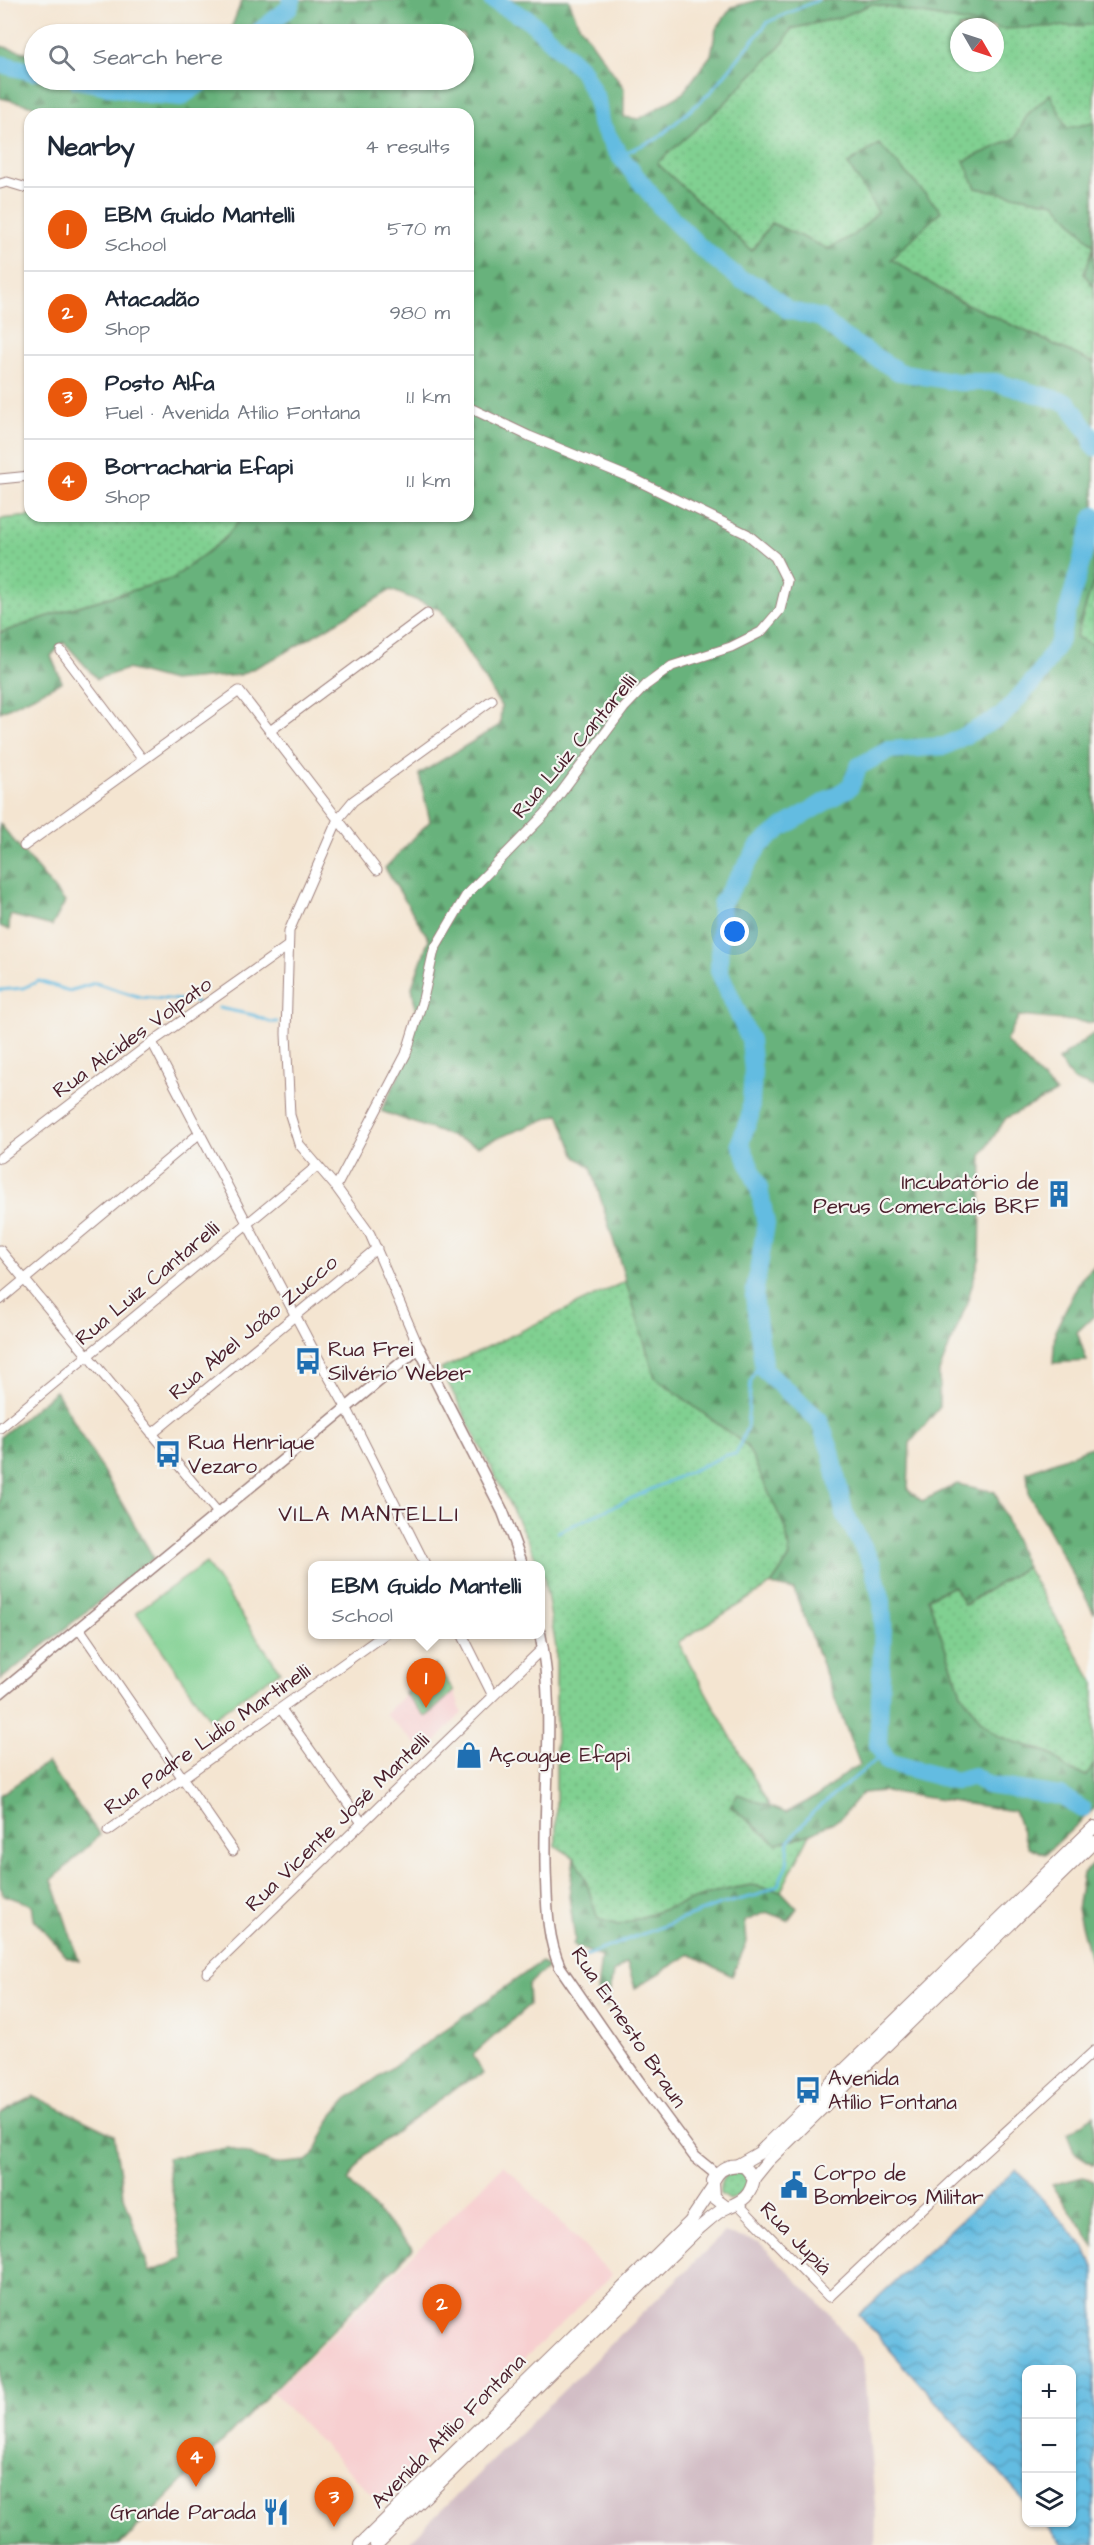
<!DOCTYPE html>
<meta charset="utf-8">
<style>
body{margin:0;font-family:"Architects Daughter",sans-serif;background:#f2f2f3;color:#1f2937}
.controls{position:absolute;right:18px;bottom:18px;display:grid;overflow:hidden;border-radius:12px;box-shadow:0 2px 4px #0004}
.controls button{width:54px;height:54px;display:grid;place-items:center;padding:0;border:0;border-bottom:2px solid #e0e1e3;background:#fff;color:#1f2937;font:30px sans-serif}
.compass{position:absolute;left:950px;top:18px;width:54px;height:54px;border-radius:50%;background:#fff;box-shadow:0 2px 4px #0004;rotate:129deg}
.you{position:absolute;left:735px;top:932px;width:21px;height:21px;margin:-15px;border:4px solid #fff;border-radius:50%;background:#1a73e8;box-shadow:0 0 0 9px #1a73e833}
.badge{display:grid;place-items:center;width:39px;height:39px;border-radius:50%;background:#ea580c;color:#fff;font-size:20px;font-weight:700}
.pin{position:absolute;translate:-50% -50px;filter:drop-shadow(0 2px 3px #0008)}
.pin::after{content:'';position:absolute;top:32px;width:21px;height:18px;background:inherit;clip-path:polygon(0 0,100% 0,50% 100%)}
.popup{position:absolute;left:308px;top:1561px;width:237px;height:78px;box-sizing:border-box;display:grid;place-content:center;border-radius:12px;background:#fff;filter:drop-shadow(0 2px 4px #0005);font-size:20px;white-space:nowrap;color:#747a83}
.popup b{font-size:22px;color:#1f2937}
.popup::after{content:'';position:absolute;left:50%;top:100%;margin-left:-12px;border:12px solid transparent;border-top-color:#fff}
.list{margin:0;padding:0;list-style:none}
h2{display:flex;justify-content:space-between;align-items:center;height:78px;margin:0;padding:0 24px;font-size:26px}
h2 small{font-size:20px;font-weight:400;color:#747a83}
.list li{display:grid;grid-template-columns:39px 1fr auto;gap:18px;align-items:center;box-sizing:border-box;height:84px;padding:0 24px;border-top:2px solid #e0e1e3}
.list b{display:block;font-size:22px;white-space:nowrap}
.list p{margin:0;font-size:20px;white-space:nowrap;color:#747a83}
.list em{font-size:20px;font-style:normal;color:#747a83}
.icon{flex:none;width:33px;height:33px;fill:none;stroke:currentColor;stroke-width:2;stroke-linecap:round;stroke-linejoin:round}
.map{position:relative;flex:none;width:1094px;height:2545px;overflow:hidden}
.search{position:absolute;background:#fff;box-shadow:0 2px 4px #0004;left:24px;top:24px;width:450px;height:66px;display:flex;align-items:center;gap:15px;box-sizing:border-box;padding:0 21px;border-radius:33px;color:#747a83;font-size:22px}
.panel{position:absolute;background:#fff;box-shadow:0 2px 4px #0004;left:24px;top:108px;width:450px;height:414px;border-radius:18px}
.map>svg:first-child{display:block}
.built{fill:#f7cfd0}
.industrial{fill:#d2bdc5}
.grass{fill:url(#grass-dots);stroke:#65785e;stroke-width:1.5}
.forest{fill:url(#forest-firs);stroke:#596853;stroke-width:1.5}
.green{fill:#80d091;stroke:#65785e;stroke-width:1.5}
.water{fill:url(#water-waves);stroke:#576e86;stroke-width:1.5}
.lines{fill:none;stroke-linecap:round;stroke-linejoin:round}
.stream{stroke:#64bce1;stroke-width:3}
.river{stroke:#64bce1;stroke-width:18}
.minor-casing{stroke:#9f827e;stroke-width:11}
.tertiary-casing{stroke:#9f827e;stroke-width:13}
.secondary-casing{stroke:#9f827e;stroke-width:14}
.minor{stroke:#fff;stroke-width:9}
.tertiary{stroke:#fff;stroke-width:10}
.secondary{stroke:#fff;stroke-width:12}
.labels{text-anchor:middle;stroke-width:4.5;stroke-linejoin:round;paint-order:stroke}
.street-label{font-size:21px;fill:#4a1f2b;stroke:#f6f6f2}
.poi-label{font-size:21px;fill:#4a1f2b;stroke:#f6f6f2;text-anchor:start}
.neighbourhood-label{font-size:22px;letter-spacing:1.5px;fill:#4a1f2b;stroke:#f6f6f2}
</style>
<div class="map">
<svg width="1094" height="2545" viewBox="0 0 1094 2545">
<defs>
<pattern id="grass-dots" width="8" height="8" patternUnits="userSpaceOnUse" patternTransform="scale(1.5)"><rect width="8" height="8" fill="#80d091"/><path d="M2 2h.1M6 6h.1" fill="none" stroke="#70b27d" stroke-width="1.8" stroke-linecap="round"/></pattern>
<pattern id="forest-firs" width="22" height="20" patternUnits="userSpaceOnUse" patternTransform="scale(1.5)"><rect width="22" height="20" fill="#68b27b"/><path d="M5 1l3.5 6h-7zM16 11l3.5 6h-7z" fill="#589065"/></pattern>
<pattern id="water-waves" width="16" height="10" patternUnits="userSpaceOnUse" patternTransform="scale(1.5)"><rect width="16" height="10" fill="#64bce1"/><path d="M0 5q4-4 8 0t8 0" fill="none" stroke="#5498b7"/></pattern>
</defs>
<rect width="100%" height="100%" fill="#f6f6f2"/>
<filter id="ink" filterUnits="userSpaceOnUse"><feTurbulence type="fractalNoise" baseFrequency=".0167" numOctaves="2"/><feDisplacementMap in="SourceGraphic" scale="12" xChannelSelector="R" yChannelSelector="G"/><feConvolveMatrix kernelMatrix="1 2 1 2 8 2 1 2 1" color-interpolation-filters="sRGB"/></filter>
<filter id="wash" filterUnits="userSpaceOnUse"><feTurbulence type="fractalNoise" baseFrequency=".008" numOctaves="4" result="noise"/><feDisplacementMap in="SourceGraphic" scale="24" xChannelSelector="R" yChannelSelector="G"/><feGaussianBlur stdDeviation="1.35" result="paint"/><feColorMatrix in="noise" values="0 0 0 0 0 0 0 0 0 0 0 0 0 0 0 0 0 1.4 0 .05"/><feComposite in="paint" operator="in"/></filter>
<g filter="url(#wash)">
<rect width="100%" height="100%" fill="#f4e5d1"/>
<!-- built -->
<path class="built" d="M435 1665 454 1691 462 1713 425 1753 385 1714Z
M504 2165 612 2275 378 2501 273 2393Z"/>
<!-- industrial -->
<path class="industrial" d="M724 2233 759 2242 828 2312 863 2359 876 2519 875 2545H406Z"/>
<!-- grass -->
<path class="grass" d="M872 4 992 27H959V63H995V28L1094 24V123L1067 129 1050 94 1027 115 1016 138 976 188 1055 203 1094 246 1084 274 1094 287V363L956 299 891 259 941 211 848 164 879 212 857 233 828 249 771 223 752 252 656 163 722 106 784 42 791 29 841 17Z
M31 516H243L223 540 172 579 72 608 0 633V519Z
M1094 579V645L1076 638Z
M626 1281 655 1377 747 1446 786 1529 790 1557 771 1585 678 1642 770 1807 739 1795 730 1806 776 1844 810 1834 781 1891 751 1885 715 1892 619 1925 598 1920 585 1878 575 1858 556 1846V1648L544 1577 526 1537 441 1369Z
M1026 1567 1094 1683V1764L1087 1776 1067 1769 1052 1754 1000 1737 981 1721 961 1693 928 1598 954 1586 965 1605Z
M733 2171H742L748 2178C747 2191 740 2195 729 2200L720 2194C719 2183 723 2175 733 2171Z"/>
<!-- forest -->
<path class="forest" d="M242 0H569L578 23 624 88V117L639 119 682 94 711 55 716 29 732 7 758 0H1094V24L1091 25 1001 29 872 4 841 17 791 29 784 42 722 106 657 163 752 251 771 223 828 249 857 233 878 212 848 164 879 144 941 211 891 259 956 299 1094 363V579L1076 637 1094 645V1023L1019 1016 1006 1041 1056 1093 1006 1118 982 1154 980 1257 966 1306 939 1372V1408L910 1443 908 1490 922 1501 957 1484 995 1492 1026 1567 964 1605 954 1586 928 1598 961 1693 981 1721 1000 1737 1052 1754 1067 1769 1087 1776 1094 1764V1809L1045 1854 1028 1847 1014 1811 884 1791 862 1793 841 1818 810 1834 777 1844 730 1806 738 1794 786 1813 819 1795 850 1770 860 1765 794 1590 771 1585 790 1557 786 1530 747 1446 655 1377 591 1167 576 1157 559 1114 478 1146 381 1111 399 1075 416 1011 412 987 429 939 385 868 430 821 419 774 500 725 501 706 441 610 391 590 281 655 240 675 172 681 127 669 97 679 64 642 51 656 62 682 0 712V633L72 608 172 579 223 540 243 516H468V304L470 301 473 238 468 236V114H45L46 109 0 98V46L34 54V80H464V34H226L230 31Z
M1050 94 1067 128 1094 123V246L1055 203 976 188 964 161 1016 138 1027 115Z
M1094 248V287L1084 274Z
M0 824 65 902 52 926 10 915 9 930 0 926Z
M1094 1033V1088L1073 1080 1058 1060Z
M1094 1266V1316L1077 1332 1087 1361 1053 1363 1055 1331 1080 1280Z
M56 1391 154 1558 0 1680V1437Z
M1094 1446V1613L1029 1495 1027 1472Z
M47 1763 100 1835 52 1880 79 1961 67 1957 34 1919 32 1905 4 1895 0 1886V1795Z
M574 1858 585 1878 598 1919 619 1925 715 1892 751 1885 781 1891 797 1908 788 1920 767 1912 745 1921 747 1942 732 1976 690 1954 635 1988 627 1963 613 1973 607 2007 597 1991 601 1957 573 1945 575 1939 569 1896Z
M1094 1864V1976L1077 1909 1083 1874Z
M541 1962 548 1967 528 1985 529 2005 473 2055 483 2074 460 2085 365 2155 348 2181 413 2249 120 2545H0V2114L34 2096 114 2135 123 2193 150 2272 183 2259 167 2158 229 2148 275 2164 307 2161 313 2156 333 2115 347 2099Z
M1094 2115V2165L1074 2152 1067 2134Z
M1083 2177 1094 2181V2247L1082 2227 1051 2185Z"/>
<!-- green -->
<path class="green" d="M206 1563 280 1671 210 1720 136 1612Z
M435 1665 454 1691 426 1717 405 1694Z"/>
<!-- water -->
<path class="water" d="M1016 2169 1085 2248 1094 2270V2545H1064L1044 2523 1072 2522V2370H1026V2503L859 2315Z"/>
<g class="lines">
<!-- stream -->
<path class="stream" d="M619 155 657 139 710 93 768 22 818 0
M0 990 23 988 39 981 69 991 95 983 140 997 193 1001 201 1005
M219 1008 253 1015 270 1022H277
M558 1532 726 1455 736 1454 747 1427 751 1381 762 1353
M582 1957 719 1905 758 1895 778 1885 787 1864 789 1841 813 1812 882 1755"/>
<!-- river -->
<path class="river" d="M492 0 529 20 582 70 597 100 600 122 619 155 663 210 700 247 741 280 759 286 788 310 821 318 843 337 899 372 958 382H995L1068 403 1091 436 1094 447
M256 34 289 8 292 0
M0 64 34 72
M77 80 147 94 181 97 205 80
M1082 1809 1061 1796 987 1785 974 1776 955 1781 888 1762 878 1746 883 1624 882 1601 872 1564 844 1512 831 1452 819 1420 764 1370 754 1296 766 1224 759 1188 740 1142 750 1116 753 1072 750 1040 719 971 721 904 759 846 781 828 850 787 859 766 889 750 945 746 1002 716 1037 677 1059 642 1094 516"/>
</g>
</g>
<g filter="url(#ink)">
<g class="lines">
<defs>
<path id="minor" d="M0 184 7 182 30 189
M0 479 30 476
M61 651 143 760
M270 731 427 614
M24 846 239 691 377 870
M152 1042 313 1349 346 1407 426 1566
M0 1158 152 1042 288 946
M336 1187 406 1054 423 999 434 950 467 894 545 814 624 708 646 685 672 666 731 647 761 632 780 610 787 581 775 557 747 534 636 480 529 436 468 407
M0 1250 219 1514
M0 1300 200 1133
M419 1348 370 1234 336 1187 299 1144 290 1115 286 1034 289 931 338 819 353 801 492 700
M0 1428 317 1166
M152 1434 377 1248
M79 1628 233 1851
M462 1634 493 1696
M281 1709 362 1823
M108 1831 385 1634
M207 1973 543 1648
M738 2204 829 2297 955 2178 1094 2051"/>
<path id="tertiary" d="M540 1633C557 1714 542 1799 546 1881 547 1911 548 1940 560 1967L638 2080 695 2157 716 2174
M0 1693 419 1348 503 1512 523 1566"/>
<path id="secondary" d="M738 2165 759 2153 1094 1827
M754 2178 767 2162 1094 1842
M360 2545 690 2222 712 2189
M376 2545 697 2230C706 2223 717 2211 728 2207 743 2201 751 2196 754 2178L745 2167C731 2163 720 2167 713 2181L714 2197 727 2207"/>
</defs>
<!-- minor casing -->
<use href="#minor" class="minor-casing"/>
<!-- tertiary casing -->
<use href="#tertiary" class="tertiary-casing"/>
<!-- secondary casing -->
<use href="#secondary" class="secondary-casing"/>
<!-- minor -->
<use href="#minor" class="minor"/>
<!-- tertiary -->
<use href="#tertiary" class="tertiary"/>
<!-- secondary -->
<use href="#secondary" class="secondary"/>
</g>
</g>
<!-- icons -->
<defs>
<symbol id="building-bare" viewBox="-9 -9 18 18"><path d="M-4-6H4V6H1V3H-1V6H-4ZM-2.5-4.3h1.7v1.8h-1.7ZM.8-4.3h1.7v1.8H.8ZM-2.5-1h1.7V.8h-1.7ZM.8-1h1.7V.8H.8Z" fill="#1f6fb2" stroke="#f6f6f2" stroke-width="2.5" paint-order="stroke"/></symbol>
<symbol id="bus-bare" viewBox="-9 -9 18 18"><path d="M-5-6H5V4H4V6H2V4H-2V6H-4V4H-5ZM-3.5-4V0h7V-4ZM-3.5 1.2v1.5H-2V1.2ZM2 1.2v1.5H3.5V1.2Z" fill="#1f6fb2" stroke="#f6f6f2" stroke-width="2.5" paint-order="stroke"/></symbol>
<symbol id="shop-bare" viewBox="-9 -9 18 18"><path d="M-5-2.5h2.3a2.7 3.5 0 0 1 5.4 0H5L5.5 6h-11ZM-1.5-2.5h3a1.5 2.3 0 0 0-3 0Z" fill="#1f6fb2" stroke="#f6f6f2" stroke-width="2.5" paint-order="stroke"/></symbol>
<symbol id="civic-bare" viewBox="-9 -9 18 18"><path d="M-.6-6.5H3V-4.5H.6V-3L4-1V1h2V6H-6V1h2V-1L-.6-3ZM-1.2 2.5V6h2.4V2.5Z" fill="#1f6fb2" stroke="#f6f6f2" stroke-width="2.5" paint-order="stroke"/></symbol>
<symbol id="restaurant-bare" viewBox="-9 -9 18 18"><path d="M-5-6h1v4h1v-4h1v4h1v-4h1v5L-1.5 .5V6h-2V.5L-5-1ZM5-6V6H3V1.5H1.5Q1.5-4 5-6Z" fill="#1f6fb2" stroke="#f6f6f2" stroke-width="2.5" paint-order="stroke"/></symbol>
</defs>
<g fill-rule="evenodd">
<use href="#building-bare" x="1040" y="1175" width="38" height="38"/>
<use href="#bus-bare" x="289" y="1342" width="38" height="38"/>
<use href="#bus-bare" x="149" y="1435" width="38" height="38"/>
<use href="#shop-bare" x="450" y="1736" width="38" height="38"/>
<use href="#bus-bare" x="789" y="2071" width="38" height="38"/>
<use href="#civic-bare" x="775" y="2166" width="38" height="38"/>
<use href="#restaurant-bare" x="257" y="2493" width="38" height="38"/>
</g>
<g class="labels">
<!-- street labels -->
<g class="street-label">
<text transform="translate(574 746) rotate(-50)" y="7">Rua Luiz Cantarelli</text>
<text transform="translate(132 1037) rotate(-36)" y="7">Rua Alcides Volpato</text>
<text transform="translate(147 1283) rotate(-40)" y="7">Rua Luiz Cantarelli</text>
<text transform="translate(253 1327) rotate(-40)" y="7">Rua Abel João Zucco</text>
<text transform="translate(207 1739) rotate(-35)" y="7">Rua Padre Lidio Martinelli</text>
<text transform="translate(337 1822) rotate(-44)" y="7">Rua Vicente José Mantelli</text>
<text transform="translate(629 2027) rotate(56)" y="7">Rua Ernesto Braun</text>
<text transform="translate(796 2238) rotate(46)" y="7">Rua Jupiá</text>
<text transform="translate(448 2431) rotate(-45)" y="7">Avenida Atílio Fontana</text>
</g>
<!-- poi labels -->
<g class="poi-label">
<text x="1039" y="1189" text-anchor="end">Incubatório de<tspan x="1039" dy="24">Perus Comerciais BRF</tspan></text>
<text x="328" y="1356">Rua Frei<tspan x="328" dy="24">Silvério Weber</tspan></text>
<text x="188" y="1449">Rua Henrique<tspan x="188" dy="24">Vezaro</tspan></text>
<text x="489" y="1762">Açougue Efapi</text>
<text x="828" y="2085">Avenida<tspan x="828" dy="24">Atílio Fontana</tspan></text>
<text x="814" y="2180">Corpo de<tspan x="814" dy="24">Bombeiros Militar</tspan></text>
<text x="256" y="2519" text-anchor="end">Grande Parada</text>
</g>
<!-- neighbourhood labels -->
<g class="neighbourhood-label">
<text x="369" y="1521">VILA MANTELLI</text>
</g>
</g>
</svg>
<div class="controls">
<button>+</button>
<button>−</button>
<button><svg class="icon" aria-label="layers" viewBox="0 0 24 24"><path d="M12 4l9 5-9 5-9-5zM3 14l9 5 9-5"/></svg></button>
</div>
<svg class="compass" viewBox="-18 -18 36 36"><path d="M0-13l5 13h-10z" fill="#e53935"/><path d="M0 13l5-13h-10z" fill="#747a83"/></svg>
<div class="you"></div>
<div class="pin badge" style="left:426px;top:1708px">1</div>
<div class="popup"><b>EBM Guido Mantelli</b>School</div>
<div class="pin badge" style="left:442px;top:2334px">2</div>
<div class="pin badge" style="left:334px;top:2527px">3</div>
<div class="pin badge" style="left:196px;top:2487px">4</div>
<div class="search"><svg class="icon" aria-label="search" viewBox="0 0 24 24"><circle cx="10" cy="10" r="6"/><path d="M15 15l6 6"/></svg>Search here</div>
<section class="panel">
<h2>Nearby<small>4 results</small></h2>
<ul class="list">
<li><span class="badge">1</span><div><b>EBM Guido Mantelli</b><p>School</p></div><em>570 m</em></li>
<li><span class="badge">2</span><div><b>Atacadão</b><p>Shop</p></div><em>980 m</em></li>
<li><span class="badge">3</span><div><b>Posto Alfa</b><p>Fuel · Avenida Atílio Fontana</p></div><em>1.1 km</em></li>
<li><span class="badge">4</span><div><b>Borracharia Efapi</b><p>Shop</p></div><em>1.1 km</em></li>
</ul>
</section>
</div>
